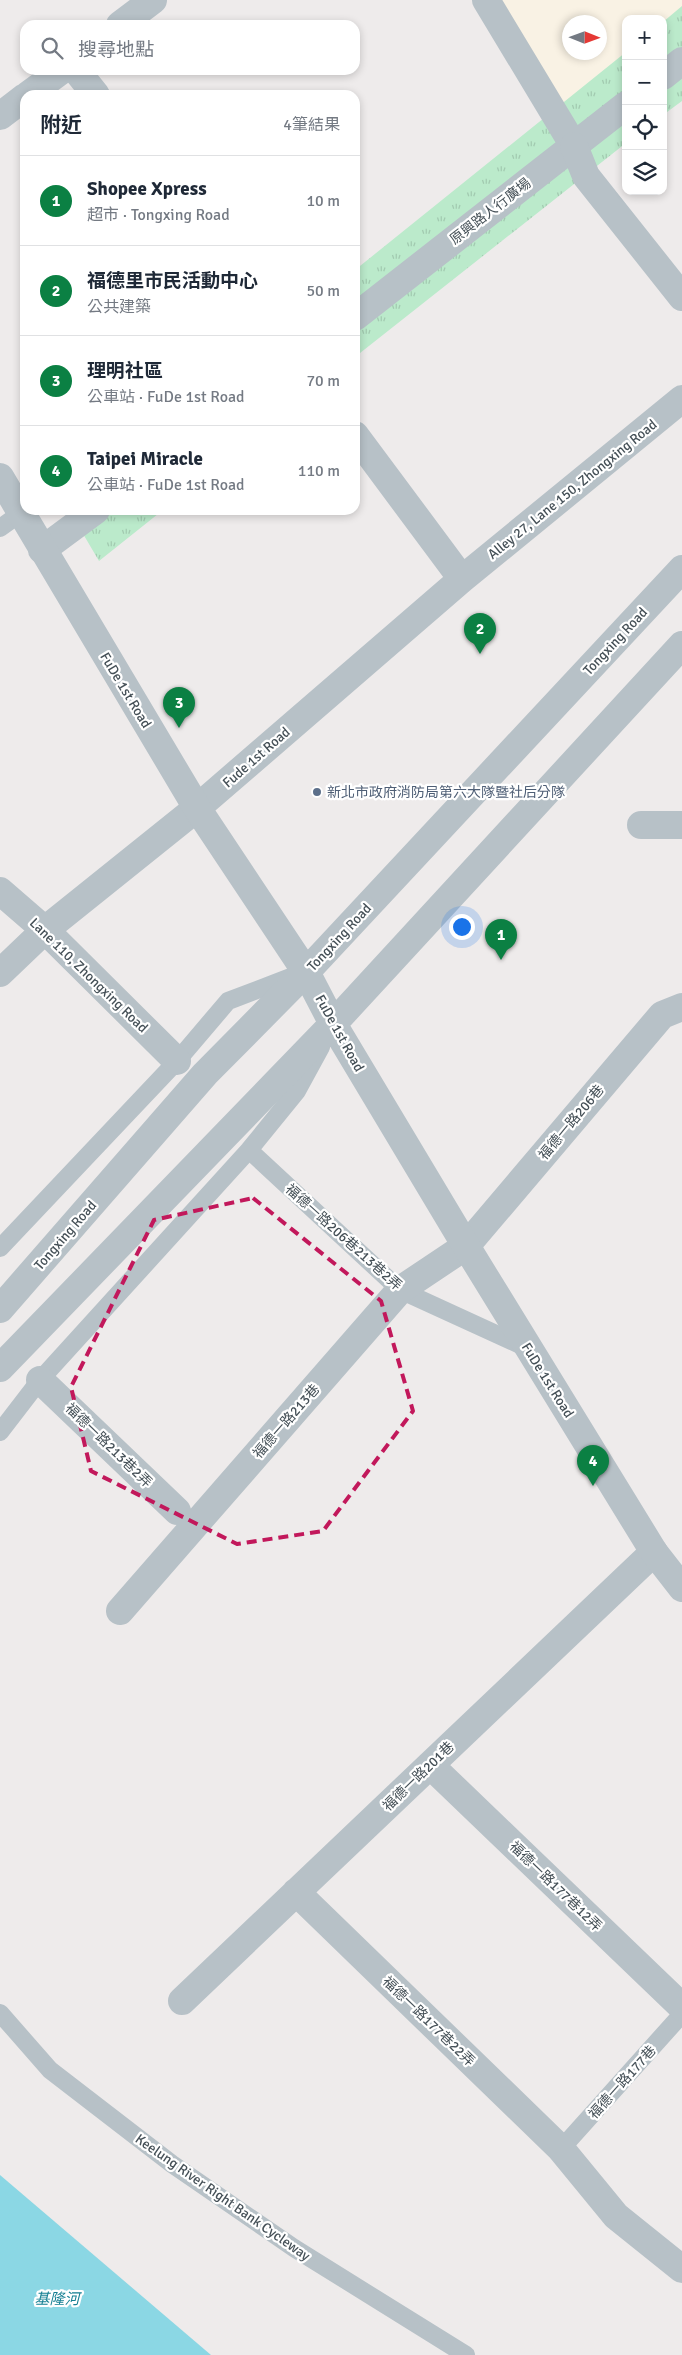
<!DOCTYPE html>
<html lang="zh-TW">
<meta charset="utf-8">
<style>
body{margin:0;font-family:Signika,"Noto Sans TC",sans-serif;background:#f6f6f7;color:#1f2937}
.controls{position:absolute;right:15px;top:15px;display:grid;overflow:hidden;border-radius:10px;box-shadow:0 2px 8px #0003}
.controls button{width:45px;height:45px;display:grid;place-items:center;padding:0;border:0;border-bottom:1px solid #e0e1e3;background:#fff;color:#1f2937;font:25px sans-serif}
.compass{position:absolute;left:562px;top:15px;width:45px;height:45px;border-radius:50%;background:#fff;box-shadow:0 2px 8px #0003;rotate:91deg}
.you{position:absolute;left:461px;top:926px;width:18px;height:18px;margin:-12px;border:4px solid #fff;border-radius:50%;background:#1a73e8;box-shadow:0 0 0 8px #1a73e833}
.badge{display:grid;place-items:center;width:32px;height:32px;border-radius:50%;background:#0b8043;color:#fff;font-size:16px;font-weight:700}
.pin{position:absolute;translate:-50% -41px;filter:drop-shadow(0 1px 2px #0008)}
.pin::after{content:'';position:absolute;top:26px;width:18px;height:15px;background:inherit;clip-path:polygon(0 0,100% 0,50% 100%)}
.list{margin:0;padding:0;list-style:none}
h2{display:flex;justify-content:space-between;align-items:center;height:65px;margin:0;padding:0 20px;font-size:21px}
h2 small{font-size:16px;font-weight:400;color:#747a83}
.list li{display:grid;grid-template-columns:32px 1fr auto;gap:15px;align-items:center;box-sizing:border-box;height:90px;padding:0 20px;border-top:1px solid #e0e1e3}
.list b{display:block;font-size:19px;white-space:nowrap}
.list p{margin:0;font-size:16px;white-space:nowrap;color:#747a83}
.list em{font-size:16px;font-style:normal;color:#747a83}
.icon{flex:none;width:28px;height:28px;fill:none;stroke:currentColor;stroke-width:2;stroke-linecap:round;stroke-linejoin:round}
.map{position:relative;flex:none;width:682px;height:2355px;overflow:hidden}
.search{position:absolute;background:#fff;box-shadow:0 2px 8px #0003;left:20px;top:20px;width:340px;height:55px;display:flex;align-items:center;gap:12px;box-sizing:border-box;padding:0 18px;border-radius:15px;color:#747a83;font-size:19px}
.panel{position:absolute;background:#fff;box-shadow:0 2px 8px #0003;left:20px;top:90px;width:340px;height:425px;border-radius:15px}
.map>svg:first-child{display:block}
.commercial{fill:#f9f2e4;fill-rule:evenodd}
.park{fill:url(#park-tufts)}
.water{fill:#8bd7e4}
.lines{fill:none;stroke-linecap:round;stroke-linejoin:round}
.service{stroke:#b7c1c7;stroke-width:18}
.pedestrian{stroke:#b7c1c7;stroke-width:28}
.minor{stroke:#b7c1c7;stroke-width:28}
.tertiary{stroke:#b7c1c7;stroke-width:28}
.marked{fill:none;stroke:#c2185b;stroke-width:4;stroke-dasharray:10 6;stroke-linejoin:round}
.service-dot{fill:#5c6f8a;stroke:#fff;stroke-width:2}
.labels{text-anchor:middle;stroke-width:4.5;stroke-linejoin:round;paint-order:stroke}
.street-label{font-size:14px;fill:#455057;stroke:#fff}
.service-label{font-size:14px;fill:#4e5e75;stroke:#fff;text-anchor:start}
.water-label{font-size:15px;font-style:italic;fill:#168093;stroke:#fff}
</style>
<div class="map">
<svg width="682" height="2355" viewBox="0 0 682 2355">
<defs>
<pattern id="park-tufts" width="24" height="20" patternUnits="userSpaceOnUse" patternTransform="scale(1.25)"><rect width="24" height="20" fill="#bbeacb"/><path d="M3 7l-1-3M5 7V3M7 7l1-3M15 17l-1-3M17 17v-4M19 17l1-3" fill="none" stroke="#a2cab0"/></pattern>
</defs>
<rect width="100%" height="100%" fill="#eeebeb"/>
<!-- commercial -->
<path class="commercial" d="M499 0H682V48L663 63V19H626V93L577 131ZM570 22H600V52H570Z"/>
<!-- park -->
<path class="park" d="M682 6V101L663 115V22Z
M626 52V143L355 357V270Z
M69 510H163L99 561Z"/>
<!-- water -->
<path class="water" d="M0 2175 211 2355H0Z"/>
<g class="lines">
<!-- service -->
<path class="service" d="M0 528 21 513
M249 1150 400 1290 529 1349
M0 1248 177 1061 228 1001 296 975
M0 1432 40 1380 249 1150 297 1091 321 1047
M0 2013 50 2070 172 2164 294 2248 466 2355
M561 2149 682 2014"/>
<!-- pedestrian -->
<path class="pedestrian" d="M486 0 574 146
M663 76 682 61
M355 317 626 105
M42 550 96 510"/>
<!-- minor -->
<path class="minor" d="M76 70 96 95
M574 146 586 176 682 297
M355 435 462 579
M641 825H682
M0 891 45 930 177 1061
M0 973 45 930 197 808 462 579 682 399
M40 1380 177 1511
M120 1611 400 1290 466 1246 662 1015 682 1007
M430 1765 682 2007
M296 1892 561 2149 616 2216 682 2269
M182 2001 654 1552"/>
<!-- tertiary -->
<path class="tertiary" d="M120 25 153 0
M28 95 62 70
M0 116 25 97
M0 477 197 808 306 972 333 1024 466 1246 654 1552 682 1588
M0 1309 205 1074 306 972 682 569
M0 1368 333 1024 682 645"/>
</g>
<!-- marked area -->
<path class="marked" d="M253 1198 381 1301 413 1411 323 1531 237 1544 91 1471 71 1387 154 1220Z"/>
<!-- markers -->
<circle class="service-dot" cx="317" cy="792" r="5"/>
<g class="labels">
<!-- street labels -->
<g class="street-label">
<text transform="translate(490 211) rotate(-38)" y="5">原興路人行廣場</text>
<text transform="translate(572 489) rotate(-39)" y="5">Alley 27, Lane 150, Zhongxing Road</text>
<text transform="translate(615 641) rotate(-47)" y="5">Tongxing Road</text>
<text transform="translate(126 690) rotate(59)" y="5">FuDe 1st Road</text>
<text transform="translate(256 757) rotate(-41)" y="5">Fude 1st Road</text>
<text transform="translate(339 937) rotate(-47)" y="5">Tongxing Road</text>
<text transform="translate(89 975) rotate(44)" y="5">Lane 110, Zhongxing Road</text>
<text transform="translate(340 1033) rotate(61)" y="5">FuDe 1st Road</text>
<text transform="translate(571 1122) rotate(-50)" y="5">福德一路206巷</text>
<text transform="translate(65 1235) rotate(-49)" y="5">Tongxing Road</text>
<text transform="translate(344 1237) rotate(42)" y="5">福德一路206巷213巷2弄</text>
<text transform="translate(548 1380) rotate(58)" y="5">FuDe 1st Road</text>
<text transform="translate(286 1421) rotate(-49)" y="5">福德一路213巷</text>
<text transform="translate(109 1445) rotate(44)" y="5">福德一路213巷2弄</text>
<text transform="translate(418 1776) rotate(-44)" y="5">福德一路201巷</text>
<text transform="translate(556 1886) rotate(44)" y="5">福德一路177巷12弄</text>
<text transform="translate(429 2021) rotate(44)" y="5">福德一路177巷22弄</text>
<text transform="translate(622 2082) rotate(-48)" y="5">福德一路177巷</text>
<text transform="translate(223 2197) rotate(35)" y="5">Keelung River Right Bank Cycleway</text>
</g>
<!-- service labels -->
<g class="service-label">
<text x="327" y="797">新北市政府消防局第六大隊暨社后分隊</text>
</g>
<!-- water labels -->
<g class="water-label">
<text x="57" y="2304">基隆河</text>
</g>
</g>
</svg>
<div class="controls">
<button>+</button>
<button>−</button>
<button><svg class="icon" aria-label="locate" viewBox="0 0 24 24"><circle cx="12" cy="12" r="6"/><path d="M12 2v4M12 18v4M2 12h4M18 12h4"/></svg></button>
<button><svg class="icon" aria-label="layers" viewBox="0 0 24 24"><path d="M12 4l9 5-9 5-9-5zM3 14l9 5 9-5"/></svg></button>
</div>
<svg class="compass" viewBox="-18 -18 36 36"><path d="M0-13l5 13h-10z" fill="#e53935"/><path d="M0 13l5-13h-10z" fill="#747a83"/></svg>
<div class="you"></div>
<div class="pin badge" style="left:501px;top:960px">1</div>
<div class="pin badge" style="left:480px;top:654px">2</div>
<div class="pin badge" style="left:179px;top:728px">3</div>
<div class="pin badge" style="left:593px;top:1486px">4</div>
<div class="search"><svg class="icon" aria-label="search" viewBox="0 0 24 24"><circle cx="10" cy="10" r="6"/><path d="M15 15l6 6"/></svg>搜尋地點</div>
<section class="panel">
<h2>附近<small>4筆結果</small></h2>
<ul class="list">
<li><span class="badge">1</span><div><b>Shopee Xpress</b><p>超市 · Tongxing Road</p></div><em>10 m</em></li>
<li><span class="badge">2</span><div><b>福德里市民活動中心</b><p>公共建築</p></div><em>50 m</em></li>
<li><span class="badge">3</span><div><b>理明社區</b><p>公車站 · FuDe 1st Road</p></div><em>70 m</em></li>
<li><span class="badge">4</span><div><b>Taipei Miracle</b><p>公車站 · FuDe 1st Road</p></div><em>110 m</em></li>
</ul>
</section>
</div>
